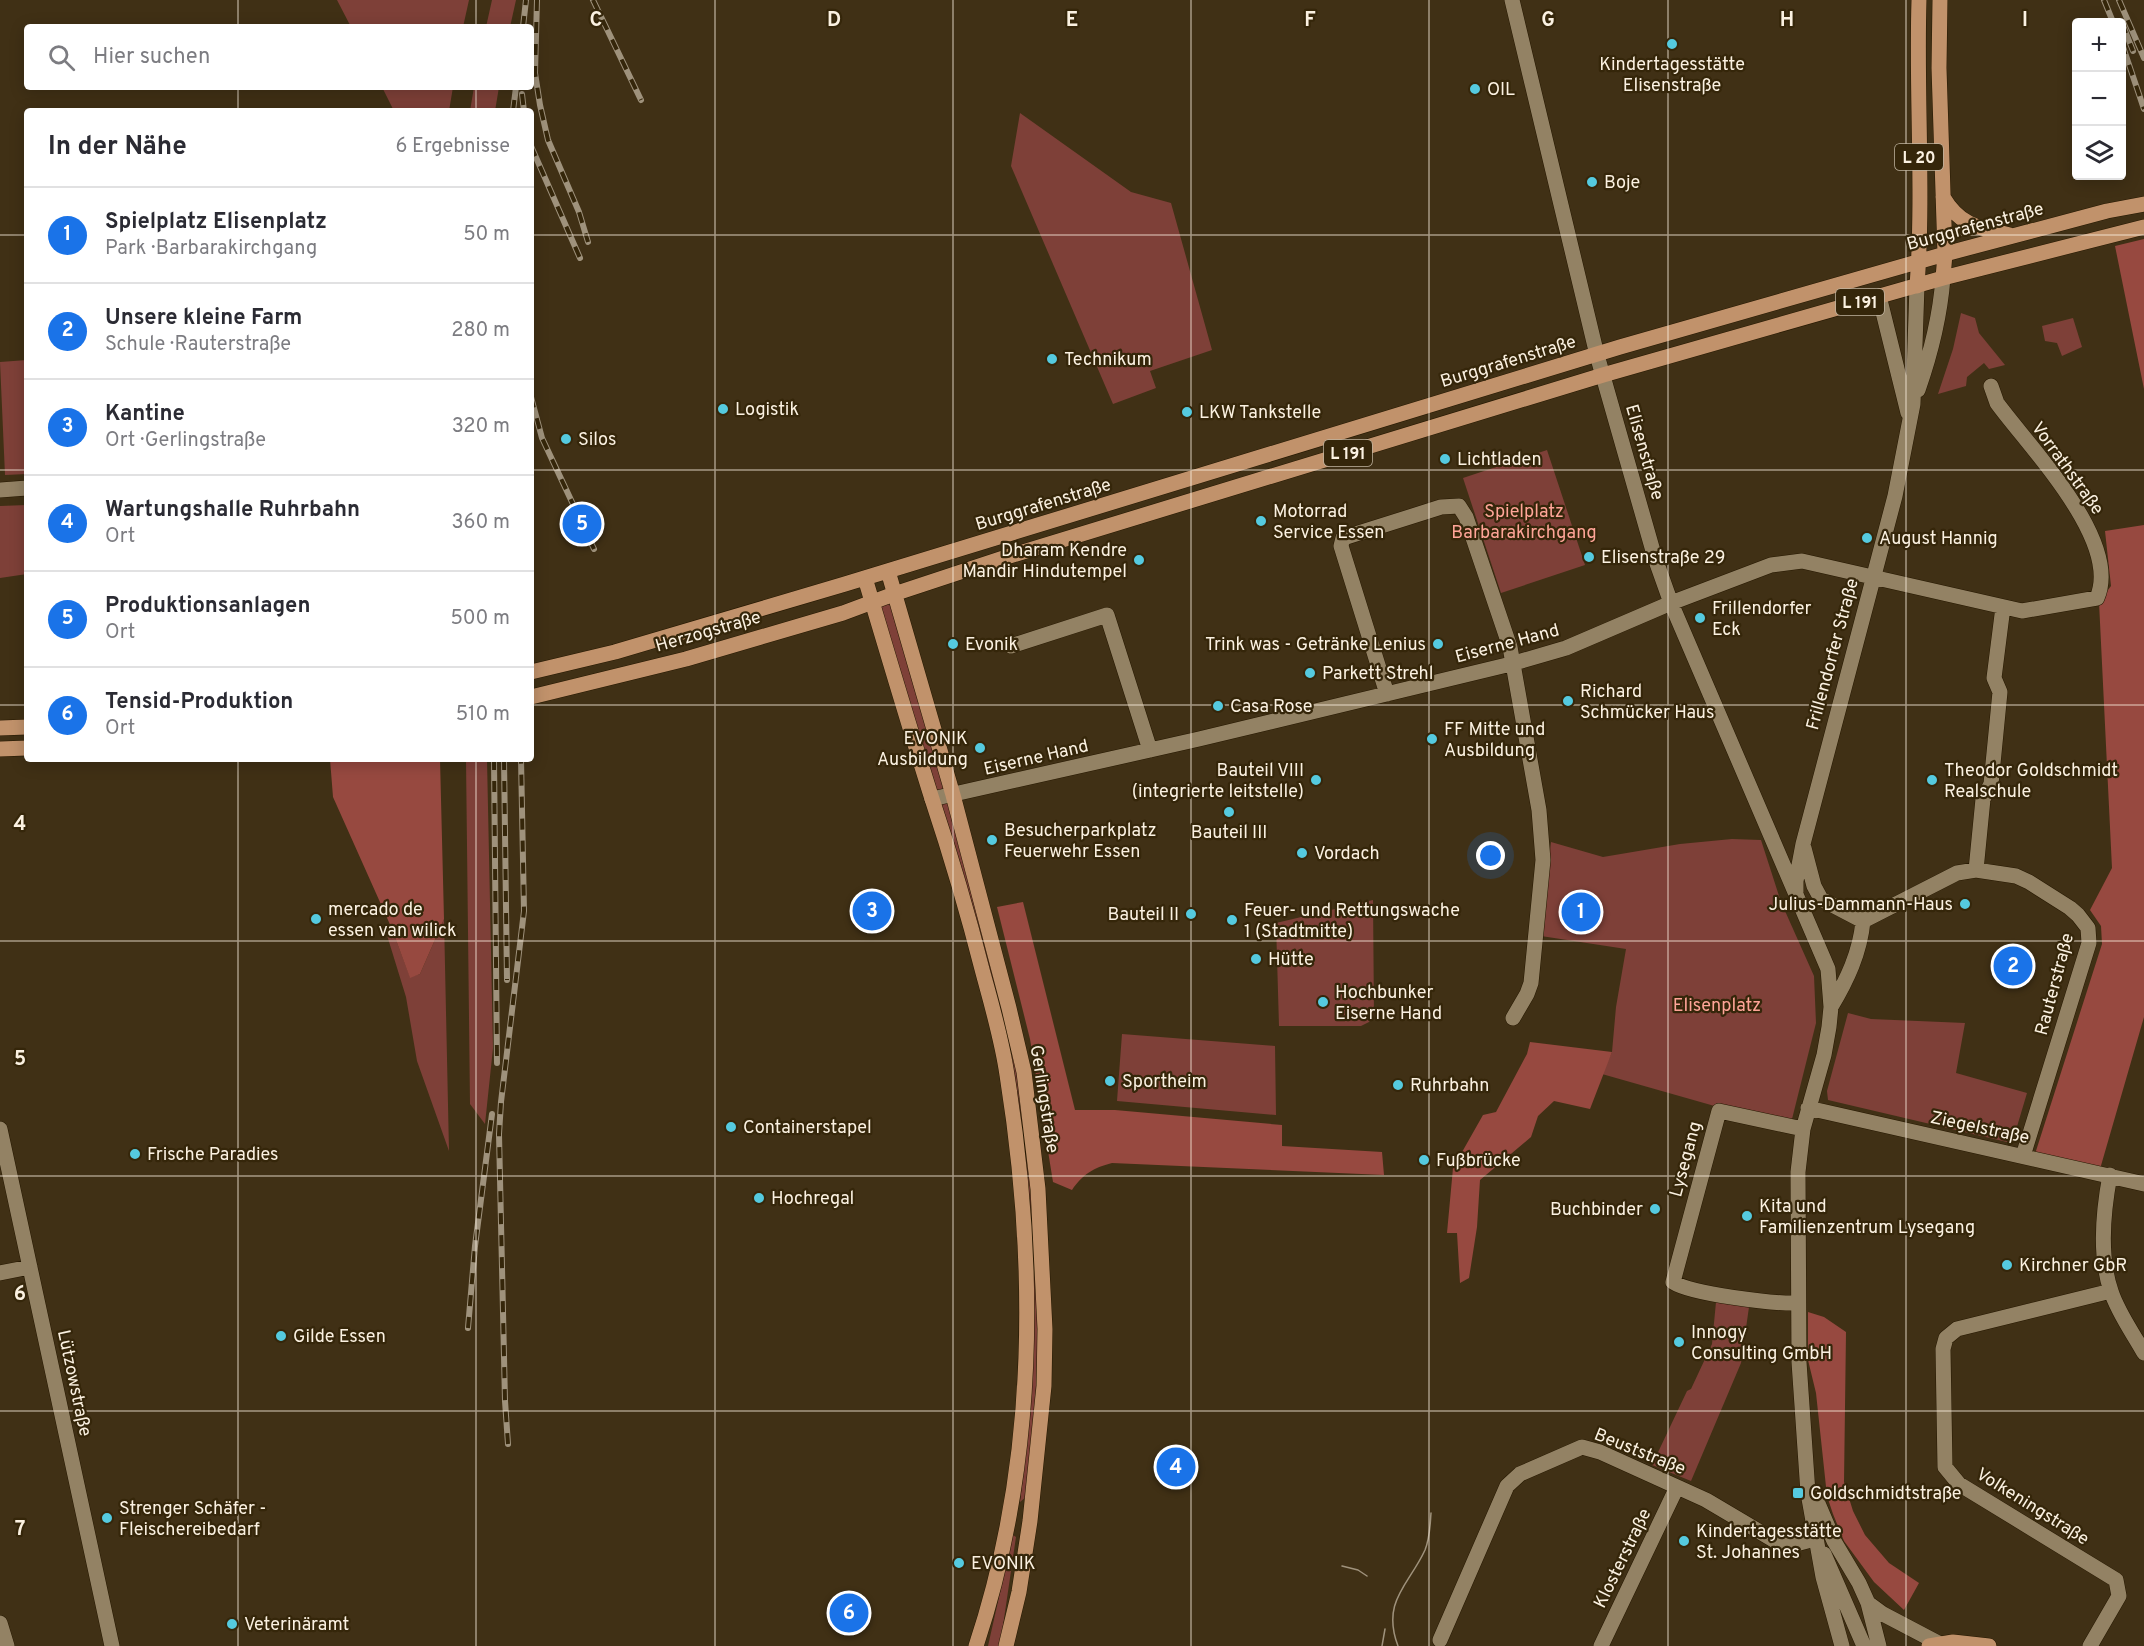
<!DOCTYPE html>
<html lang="de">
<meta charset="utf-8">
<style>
body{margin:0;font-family:Overpass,sans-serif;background:#f7f7f7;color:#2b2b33}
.controls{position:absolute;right:18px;top:18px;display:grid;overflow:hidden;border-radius:6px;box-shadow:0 3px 15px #0003}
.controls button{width:54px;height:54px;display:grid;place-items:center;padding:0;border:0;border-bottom:2px solid #e1e1e2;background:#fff;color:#2b2b33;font:30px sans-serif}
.you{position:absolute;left:1491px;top:856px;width:21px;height:21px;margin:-15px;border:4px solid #fff;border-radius:50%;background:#1a73e8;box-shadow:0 0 0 9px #1a73e833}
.badge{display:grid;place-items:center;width:39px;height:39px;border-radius:50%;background:#1a73e8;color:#fff;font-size:20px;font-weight:700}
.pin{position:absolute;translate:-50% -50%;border:3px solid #fff;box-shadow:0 2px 6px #0006}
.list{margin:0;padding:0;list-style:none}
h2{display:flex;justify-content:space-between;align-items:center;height:78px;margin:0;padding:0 24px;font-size:26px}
h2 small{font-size:20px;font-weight:400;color:#7c7c81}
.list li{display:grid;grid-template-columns:39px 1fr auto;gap:18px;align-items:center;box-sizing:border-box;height:96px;padding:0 24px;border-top:2px solid #e1e1e2}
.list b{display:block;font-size:22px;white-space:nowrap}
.list p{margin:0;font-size:20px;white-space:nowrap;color:#7c7c81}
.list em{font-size:20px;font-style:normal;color:#7c7c81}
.icon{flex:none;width:33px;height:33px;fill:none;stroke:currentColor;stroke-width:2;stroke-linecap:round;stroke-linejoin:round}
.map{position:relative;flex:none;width:2144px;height:1646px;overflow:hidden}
.search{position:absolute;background:#fff;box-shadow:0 3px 15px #0003;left:24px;top:24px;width:510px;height:66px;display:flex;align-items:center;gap:15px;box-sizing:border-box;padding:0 21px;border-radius:6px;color:#7c7c81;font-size:22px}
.panel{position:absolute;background:#fff;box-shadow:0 3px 15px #0003;left:24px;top:108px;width:510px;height:654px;border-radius:6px}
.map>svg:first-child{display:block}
.green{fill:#7e4038}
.forest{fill:#974940}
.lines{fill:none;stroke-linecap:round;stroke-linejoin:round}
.minor-casing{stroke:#261800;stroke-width:16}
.major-casing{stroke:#261800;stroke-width:16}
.minor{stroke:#938264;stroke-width:15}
.major{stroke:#c1926b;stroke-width:15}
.tram{stroke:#9f927c;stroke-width:1.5}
.rail-casing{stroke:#9f927c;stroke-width:6}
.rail{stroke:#35260a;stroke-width:4;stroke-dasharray:11;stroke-linecap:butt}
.grid{fill:none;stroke:#fbf1e1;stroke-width:1.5;stroke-opacity:0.55}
.poi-dot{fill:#55cadf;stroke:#35260a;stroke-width:2}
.labels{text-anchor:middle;stroke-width:4.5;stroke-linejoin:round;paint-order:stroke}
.shield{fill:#35260a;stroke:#c0b4a0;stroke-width:1.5}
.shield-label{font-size:16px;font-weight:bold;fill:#fbf1e1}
.poi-label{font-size:18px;fill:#fbf1e1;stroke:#35260a;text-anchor:start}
.street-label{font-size:18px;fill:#fbf1e1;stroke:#35260a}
.park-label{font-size:18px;fill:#ffa598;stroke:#35260a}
.grid-label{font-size:20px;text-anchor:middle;font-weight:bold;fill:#fbf1e1;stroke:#35260a;stroke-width:4.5;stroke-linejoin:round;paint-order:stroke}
</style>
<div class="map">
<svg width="2144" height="1646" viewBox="0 0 2144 1646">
<rect width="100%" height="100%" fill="#403015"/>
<!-- green -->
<path class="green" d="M337 0H469L463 27H351Z
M492 0H516L510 27H486Z
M382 87H453L449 111H394Z
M474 87H499L495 111H470Z
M1020 113 1131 192 1171 203 1212 350 1150 371 1156 388 1113 404 1011 166Z
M1961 313 1975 318 1979 333 2005 365 1989 369 1984 363 1967 377 1966 386 1938 394 1953 349Z
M2073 318 2082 347 2062 356 2057 343 2045 341 2042 326Z
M27 360V474L5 475 0 362Z
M1547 450 1585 565 1501 593 1463 478Z
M27 505V574L0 578V506Z
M894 594 953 795 1017 1073 1030 1159 1038 1327 1034 1442 1027 1496 1020 1502 1027 1442 1014 1072 872 602Z
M466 759H487L493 1048 485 1124 470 1104Z
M1732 839 1761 840 1781 902 1814 976 1816 1023 1792 1119 1733 1108 1718 1107 1602 1074 1612 1052 1616 1007 1626 949 1541 936 1551 842 1603 857 1680 844Z
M1373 900 1374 1015 1369 1022 1361 1026H1279L1276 923Z
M444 919 449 1151 417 1061 406 997 386 932 392 929 410 977 420 974Z
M1848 1013 1871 1019 1965 1023 1956 1073 2027 1093 2013 1140 2007 1142 1828 1100 1827 1091Z
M1122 1034 1275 1046 1276 1115 1117 1101Z
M1716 1302 1749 1307 1741 1363 1691 1481 1652 1465 1687 1391 1691 1389 1712 1344Z
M1013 1535 1016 1537 1000 1646H988Z"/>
<!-- forest -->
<path class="forest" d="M2144 239V389L2115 246Z
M2144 525V1017L2100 1169 2035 1154 2102 944 2101 926 2090 910 2112 868 2099 602 2111 586 2105 531Z
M330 759H440L444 919 420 974 410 978 392 929 333 797Z
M1023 902 1075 1110H1115L1282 1125V1146L1382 1152 1384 1175 1112 1163C1093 1168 1083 1174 1072 1190L1053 1182 1030 1039 997 907Z
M1530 1042 1612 1052 1590 1109 1554 1101 1538 1116 1531 1137 1480 1180 1477 1227 1469 1278 1460 1283 1457 1233H1447L1453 1168 1483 1115 1496 1112 1527 1054Z
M1808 1312 1824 1317 1846 1332 1844 1482 1853 1511 1865 1535 1889 1563 1919 1583 1904 1610 1874 1582 1844 1541 1833 1514 1827 1496 1816 1393 1808 1360Z"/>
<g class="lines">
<defs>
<path id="minor" d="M1512 0 1597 355 1655 558 1671 603 1828 969 1831 1007 1829 1027 1824 1055 1803 1129 1798 1172 1799 1362 1808 1493 1823 1577 1842 1646
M1879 296 1908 413
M1918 390C1931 353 1940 317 1943 278
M0 490 27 488
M1011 646 1107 615 1150 750
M1387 694 1341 546 1343 538 1441 507 1459 506 1466 517 1510 647 1539 810 1543 860 1531 983 1527 994 1513 1018
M932 799 1199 739 1511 664 1566 648 1671 603 1771 565 1802 561 2022 611 2097 598C2122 541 2029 447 1997 403L1991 386
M1804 848 1814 886 1821 899 1863 921
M1976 870 1983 799 1991 784 2000 692 1994 678 2003 607
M1796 892V881L1803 844 1895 496 1913 404 1917 286
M1863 921 1957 873 1976 870 2016 876 2029 882 2070 908 2078 915 2088 928 2089 943 2023 1156
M1831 1007C1847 980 1860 953 1863 921
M1808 1108 2144 1184
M0 1129 112 1646
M2110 1175C2103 1212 2099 1256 2111 1291 2118 1313 2133 1333 2144 1353
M0 1273 30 1267
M1798 1303C1774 1304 1691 1294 1673 1282L1719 1111 1803 1129
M1814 1494 1834 1541 1859 1583 1868 1603 1879 1646
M1824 1554 1864 1646
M1868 1603 1883 1614 1940 1644
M0 1623 7 1646
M1440 1640 1507 1486 1520 1474 1582 1447 1600 1452 1706 1500 1777 1542 1792 1545 1815 1539
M1601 1646 1677 1487
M2090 1646 2119 1596 2116 1580 1959 1484 1945 1467 1943 1349 1946 1338 1957 1329 2111 1291"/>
<path id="major" d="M1940 0 1939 68 1945 254 1943 278
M1943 197C1960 226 1979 228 2010 235
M1917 286C1924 191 1916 95 1919 0
M888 571 953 795 1009 1008 1024 1072 1038 1189 1045 1329 1044 1386 1030 1521 1019 1592 1006 1646
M865 578C887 652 909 726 932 799 951 856 968 914 983 973 992 1006 1002 1040 1007 1075 1037 1264 1037 1463 976 1646
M531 672 615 652 845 584 1620 347 1945 254 2107 211 2144 204
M531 697 686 659 843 613 894 594 1003 558 1603 375 1943 278 2144 227
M0 728 27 727
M0 749 27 748
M1929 1646 1953 1642 1989 1646"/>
</defs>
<!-- minor casing -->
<use href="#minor" class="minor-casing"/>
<!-- major casing -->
<use href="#major" class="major-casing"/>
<!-- minor -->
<use href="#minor" class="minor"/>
<!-- major -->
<use href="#major" class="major"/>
<!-- tram -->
<path class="tram" d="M1342 1566 1358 1570 1367 1576
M1382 1646 1385 1629
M1398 1646C1381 1601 1409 1585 1425 1550 1430 1538 1430 1525 1431 1513"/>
<defs>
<path id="rail" d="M537 0 535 73 540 105 548 140 579 212 588 242
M593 0 641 100
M2104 0 2113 22
M2119 0 2144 58
M2122 23 2133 51
M523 27 526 0
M2122 44 2144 109
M522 94 524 111
M513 111 516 87
M531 146 580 258
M531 397 542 438 594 549
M494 759 497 1063
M504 759 507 980
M468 1328 475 1246 492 1114
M508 1444 505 1401 499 1134 501 1102 524 911 521 759"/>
</defs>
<!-- rail casing -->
<use href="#rail" class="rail-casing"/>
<!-- rail -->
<use href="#rail" class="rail"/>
</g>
<!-- grid -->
<path class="grid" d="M238 0V27M476 0V27M715 0V1646M953 0V1646M1191 0V1646M1429 0V1646M1668 0V1646M1906 0V1646M238 87V111M476 87V111M0 235H27M531 235H2144M0 470H27M531 470H2144M0 705H27M531 705H2144M238 759V1646M476 759V1646M0 941H2144M0 1176H2144M0 1411H2144"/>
<!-- markers -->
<g class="poi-dot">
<circle cx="1672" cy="44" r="6"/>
<circle cx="1475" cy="89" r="6"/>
<circle cx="1592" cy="182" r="6"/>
<circle cx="1052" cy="359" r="6"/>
<circle cx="723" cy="409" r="6"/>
<circle cx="1187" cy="412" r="6"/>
<circle cx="566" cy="439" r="6"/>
<circle cx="1445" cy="459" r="6"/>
<circle cx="1261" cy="521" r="6"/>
<circle cx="1867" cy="538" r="6"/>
<circle cx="1589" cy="557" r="6"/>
<circle cx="1139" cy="560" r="6"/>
<circle cx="1700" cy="618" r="6"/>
<circle cx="953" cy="644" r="6"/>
<circle cx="1438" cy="644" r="6"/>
<circle cx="1310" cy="673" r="6"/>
<circle cx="1568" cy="701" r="6"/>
<circle cx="1218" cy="706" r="6"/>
<circle cx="1432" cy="739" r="6"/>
<circle cx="980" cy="748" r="6"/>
<circle cx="1316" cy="780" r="6"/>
<circle cx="1932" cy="780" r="6"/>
<circle cx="1229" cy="812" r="6"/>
<circle cx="992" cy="840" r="6"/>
<circle cx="1302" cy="853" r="6"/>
<circle cx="1965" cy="904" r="6"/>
<circle cx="1191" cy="914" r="6"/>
<circle cx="316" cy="919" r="6"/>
<circle cx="1232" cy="920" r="6"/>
<circle cx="1256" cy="959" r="6"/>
<circle cx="1323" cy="1002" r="6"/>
<circle cx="1110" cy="1081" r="6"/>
<circle cx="1398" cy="1085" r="6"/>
<circle cx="731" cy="1127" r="6"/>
<circle cx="135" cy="1154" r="6"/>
<circle cx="1424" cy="1160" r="6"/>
<circle cx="759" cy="1198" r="6"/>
<circle cx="1655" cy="1209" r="6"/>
<circle cx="1747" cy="1216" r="6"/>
<circle cx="2007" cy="1265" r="6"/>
<circle cx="281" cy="1336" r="6"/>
<circle cx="1679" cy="1342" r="6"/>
<rect x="1792" y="1487" width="12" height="12" rx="3"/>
<circle cx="107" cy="1518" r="6"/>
<circle cx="1684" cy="1541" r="6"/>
<circle cx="959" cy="1563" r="6"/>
<circle cx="232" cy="1624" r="6"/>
</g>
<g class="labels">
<!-- shield labels -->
<g class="shield">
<rect x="1895" y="144" width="48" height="26" rx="4.5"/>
<rect x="1836" y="289" width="48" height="26" rx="4.5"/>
<rect x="1324" y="440" width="48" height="26" rx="4.5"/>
</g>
<g class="shield-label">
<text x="1919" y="163">L 20</text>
<text x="1860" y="308">L 191</text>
<text x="1348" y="459">L 191</text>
</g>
<!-- poi labels -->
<g class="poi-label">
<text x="1672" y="70" text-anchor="middle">Kindertagesstätte<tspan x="1672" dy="21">Elisenstraße</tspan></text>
<text x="1487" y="95">OIL</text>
<text x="1604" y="188">Boje</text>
<text x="1064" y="365">Technikum</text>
<text x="735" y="415">Logistik</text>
<text x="1199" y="418">LKW Tankstelle</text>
<text x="578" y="445">Silos</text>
<text x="1457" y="465">Lichtladen</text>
<text x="1273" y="517">Motorrad<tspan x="1273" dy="21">Service Essen</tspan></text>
<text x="1879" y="544">August Hannig</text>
<text x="1127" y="556" text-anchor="end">Dharam Kendre<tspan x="1127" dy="21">Mandir Hindutempel</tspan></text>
<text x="1601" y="563">Elisenstraße 29</text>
<text x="1712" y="614">Frillendorfer<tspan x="1712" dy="21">Eck</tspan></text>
<text x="965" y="650">Evonik</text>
<text x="1426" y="650" text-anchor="end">Trink was - Getränke Lenius</text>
<text x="1322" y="679">Parkett Strehl</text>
<text x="1580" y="697">Richard<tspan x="1580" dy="21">Schmücker Haus</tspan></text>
<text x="1230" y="712">Casa Rose</text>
<text x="1444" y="735">FF Mitte und<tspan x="1444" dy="21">Ausbildung</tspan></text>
<text x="968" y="744" text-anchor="end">EVONIK<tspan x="968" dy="21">Ausbildung</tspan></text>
<text x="1304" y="776" text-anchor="end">Bauteil VIII<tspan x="1304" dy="21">(integrierte leitstelle)</tspan></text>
<text x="1944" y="776">Theodor Goldschmidt<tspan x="1944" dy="21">Realschule</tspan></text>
<text x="1004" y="836">Besucherparkplatz<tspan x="1004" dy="21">Feuerwehr Essen</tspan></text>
<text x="1229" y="838" text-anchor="middle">Bauteil III</text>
<text x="1314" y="859">Vordach</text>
<text x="1953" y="910" text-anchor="end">Julius-Dammann-Haus</text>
<text x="328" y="915">mercado de<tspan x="328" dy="21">essen van wilick</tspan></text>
<text x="1244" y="916">Feuer- und Rettungswache<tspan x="1244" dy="21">1 (Stadtmitte)</tspan></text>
<text x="1179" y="920" text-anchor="end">Bauteil II</text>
<text x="1268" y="965">Hütte</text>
<text x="1335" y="998">Hochbunker<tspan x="1335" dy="21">Eiserne Hand</tspan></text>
<text x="1122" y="1087">Sportheim</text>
<text x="1410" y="1091">Ruhrbahn</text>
<text x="743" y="1133">Containerstapel</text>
<text x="147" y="1160">Frische Paradies</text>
<text x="1436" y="1166">Fußbrücke</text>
<text x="771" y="1204">Hochregal</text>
<text x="1759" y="1212">Kita und<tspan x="1759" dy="21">Familienzentrum Lysegang</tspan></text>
<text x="1643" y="1215" text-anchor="end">Buchbinder</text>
<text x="2019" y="1271">Kirchner GbR</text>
<text x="1691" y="1338">Innogy<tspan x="1691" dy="21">Consulting GmbH</tspan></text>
<text x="293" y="1342">Gilde Essen</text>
<text x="1810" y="1499">Goldschmidtstraße</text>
<text x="119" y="1514">Strenger Schäfer -<tspan x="119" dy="21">Fleischereibedarf</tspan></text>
<text x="1696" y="1537">Kindertagesstätte<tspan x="1696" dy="21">St. Johannes</tspan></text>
<text x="971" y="1569">EVONIK</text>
<text x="244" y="1630">Veterinäramt</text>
</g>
<!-- street labels -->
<g class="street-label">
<text transform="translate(1975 226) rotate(-15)" y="6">Burggrafenstraße</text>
<text transform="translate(1508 361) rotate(-17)" y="6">Burggrafenstraße</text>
<text transform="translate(1645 452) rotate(74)" y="6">Elisenstraße</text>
<text transform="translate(2068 468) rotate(54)" y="6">Vorrathstraße</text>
<text transform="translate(1043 504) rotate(-17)" y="6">Burggrafenstraße</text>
<text transform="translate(708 631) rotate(-16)" y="6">Herzogstraße</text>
<text transform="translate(1507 643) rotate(-15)" y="6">Eiserne Hand</text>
<text transform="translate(1832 654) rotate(-75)" y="6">Frillendorfer Straße</text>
<text transform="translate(1036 757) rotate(-13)" y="6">Eiserne Hand</text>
<text transform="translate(2054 984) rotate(-75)" y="6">Rauterstraße</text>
<text transform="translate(1045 1099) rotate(81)" y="6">Gerlingstraße</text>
<text transform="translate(1980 1127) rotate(12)" y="6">Ziegelstraße</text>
<text transform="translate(1685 1159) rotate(-75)" y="6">Lysegang</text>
<text transform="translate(75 1383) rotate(78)" y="6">Lützowstraße</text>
<text transform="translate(1640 1451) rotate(22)" y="6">Beuststraße</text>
<text transform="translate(2033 1506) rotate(32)" y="6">Volkeningstraße</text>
<text transform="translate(1622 1558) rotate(-64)" y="6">Klosterstraße</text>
</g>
<!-- park labels -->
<g class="park-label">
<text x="1524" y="517">Spielplatz<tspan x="1524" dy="21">Barbarakirchgang</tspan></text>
<text x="1717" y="1011">Elisenplatz</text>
</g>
</g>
<g class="grid-label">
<text x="596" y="26">C</text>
<text x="834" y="26">D</text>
<text x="1072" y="26">E</text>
<text x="1310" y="26">F</text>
<text x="1548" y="26">G</text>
<text x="1787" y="26">H</text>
<text x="2025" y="26">I</text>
<text x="20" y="830">4</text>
<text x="20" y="1065">5</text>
<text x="20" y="1300">6</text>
<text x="20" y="1535">7</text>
</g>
</svg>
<div class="controls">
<button>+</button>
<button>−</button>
<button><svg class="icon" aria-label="layers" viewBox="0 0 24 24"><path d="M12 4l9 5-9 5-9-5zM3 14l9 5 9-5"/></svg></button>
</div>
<div class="you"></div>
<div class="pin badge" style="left:1581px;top:912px">1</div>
<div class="pin badge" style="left:2013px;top:966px">2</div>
<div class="pin badge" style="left:872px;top:911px">3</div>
<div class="pin badge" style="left:1176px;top:1467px">4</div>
<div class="pin badge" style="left:582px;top:524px">5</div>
<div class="pin badge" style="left:849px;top:1613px">6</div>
<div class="search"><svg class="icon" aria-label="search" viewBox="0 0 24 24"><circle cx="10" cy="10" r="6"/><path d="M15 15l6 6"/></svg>Hier suchen</div>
<section class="panel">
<h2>In der Nähe<small>6 Ergebnisse</small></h2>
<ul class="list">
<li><span class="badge">1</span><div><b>Spielplatz Elisenplatz</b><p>Park · Barbarakirchgang</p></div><em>50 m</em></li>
<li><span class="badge">2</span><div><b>Unsere kleine Farm</b><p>Schule · Rauterstraße</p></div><em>280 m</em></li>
<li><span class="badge">3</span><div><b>Kantine</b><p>Ort · Gerlingstraße</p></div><em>320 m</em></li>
<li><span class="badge">4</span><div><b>Wartungshalle Ruhrbahn</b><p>Ort</p></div><em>360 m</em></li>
<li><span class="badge">5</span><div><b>Produktionsanlagen</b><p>Ort</p></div><em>500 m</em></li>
<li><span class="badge">6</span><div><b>Tensid-Produktion</b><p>Ort</p></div><em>510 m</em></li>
</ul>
</section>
</div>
